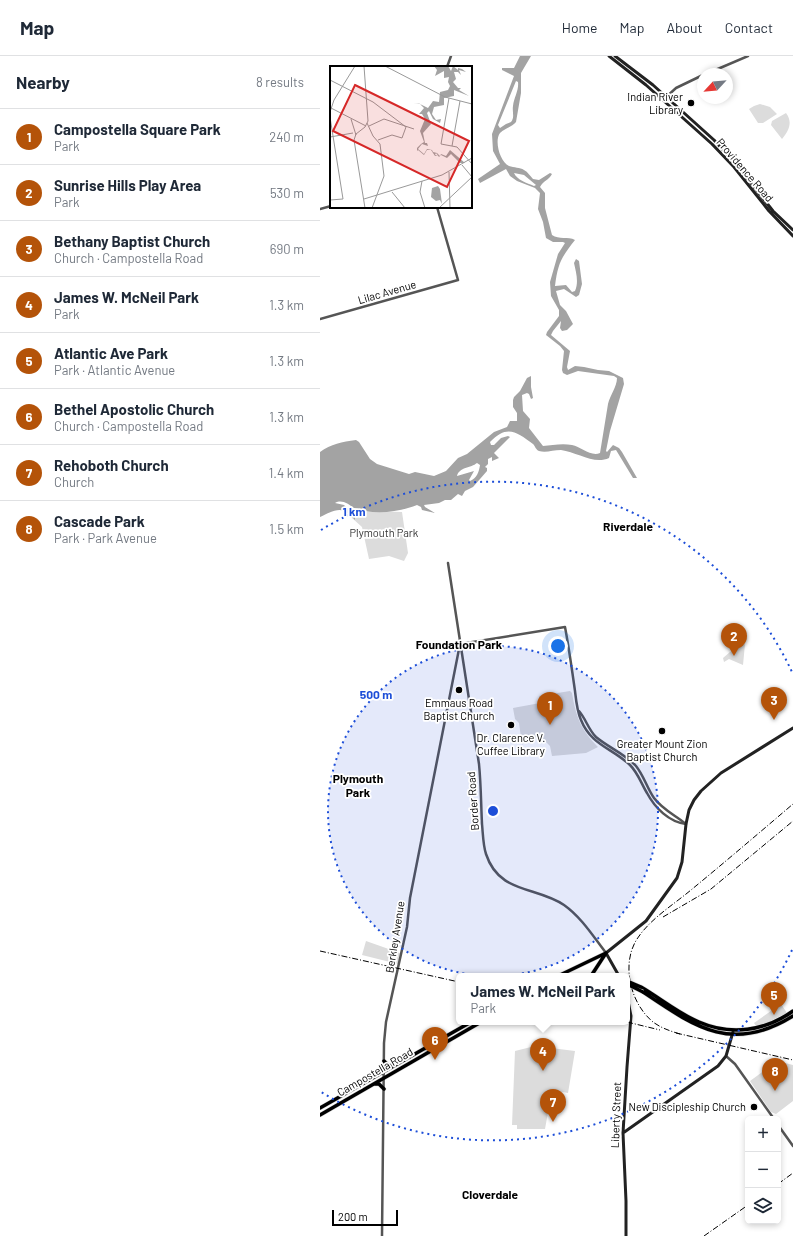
<!DOCTYPE html>
<meta charset="utf-8">
<style>
body{margin:0;font-family:Barlow,sans-serif;background:#f2f2f3;color:#1f2937}
.controls{position:absolute;right:12px;bottom:12px;display:grid;overflow:hidden;border-radius:6px;box-shadow:0 2px 6px #0003}
.controls button{width:36px;height:36px;display:grid;place-items:center;padding:0;border:0;border-bottom:1px solid #e0e1e3;background:#fff;color:#1f2937;font:20px sans-serif}
.compass{position:absolute;left:377px;top:12px;width:36px;height:36px;border-radius:50%;background:#fff;box-shadow:0 2px 6px #0003;rotate:244deg}
.scale{position:absolute;left:12px;bottom:10px;width:66px;box-sizing:border-box;padding-left:4px;border:2px solid #000;border-top:0;font-size:11px;line-height:14px;white-space:nowrap;color:#000;-webkit-text-stroke:3px #fff;paint-order:stroke}
.you{position:absolute;left:238px;top:590px;width:14px;height:14px;margin:-10px;border:3px solid #fff;border-radius:50%;background:#1a73e8;box-shadow:0 0 0 6px #1a73e833}
.badge{display:grid;place-items:center;width:26px;height:26px;border-radius:50%;background:#b45309;color:#fff;font-size:13px;font-weight:700}
.pin{position:absolute;translate:-50% -33px;filter:drop-shadow(0 1px 2px #0008)}
.pin::after{content:'';position:absolute;top:21px;width:14px;height:12px;background:inherit;clip-path:polygon(0 0,100% 0,50% 100%)}
.popup{position:absolute;left:136px;top:917px;width:174px;height:52px;box-sizing:border-box;display:grid;place-content:center;border-radius:6px;background:#fff;filter:drop-shadow(0 1px 3px #0005);font-size:13px;white-space:nowrap;color:#747a83}
.popup b{font-size:15px;color:#1f2937}
.popup::after{content:'';position:absolute;left:50%;top:100%;margin-left:-8px;border:8px solid transparent;border-top-color:#fff}
.list{margin:0;padding:0;list-style:none}
h2{display:flex;justify-content:space-between;align-items:center;height:52px;margin:0;padding:0 16px;font-size:17px}
h2 small{font-size:13px;font-weight:400;color:#747a83}
.list li{display:grid;grid-template-columns:26px 1fr auto;gap:12px;align-items:center;box-sizing:border-box;height:56px;padding:0 16px;border-top:1px solid #e0e1e3}
.list b{display:block;font-size:15px;white-space:nowrap}
.list p{margin:0;font-size:13px;white-space:nowrap;color:#747a83}
.list em{font-size:13px;font-style:normal;color:#747a83}
.icon{flex:none;width:22px;height:22px;fill:none;stroke:currentColor;stroke-width:2;stroke-linecap:round;stroke-linejoin:round}
.map{position:relative;flex:none;width:473px;height:1180px;overflow:hidden}
header{display:flex;align-items:center;gap:24px;box-sizing:border-box;height:56px;padding:0 20px;background:#fff;border-bottom:1px solid #e0e1e3}
header strong{font-size:19px}
nav{display:flex;gap:22px;margin-inline-start:auto;font-size:14px}
main{display:flex}
aside{flex:1;background:#fff}
.map>svg:first-child{display:block}
.green{fill:#dcdcdc}
.water{fill:#a3a3a3;fill-rule:evenodd}
.lines{fill:none;stroke-linecap:round;stroke-linejoin:round}
.primary-casing{stroke:#dbdbdb;stroke-width:4.5}
.tertiary{stroke:#555;stroke-width:2.5}
.secondary{stroke:#222;stroke-width:3}
.primary{stroke:#000;stroke-width:3.5}
.rail{stroke:#000;stroke-width:1;stroke-dasharray:6 2 1 2;stroke-linecap:butt}
.primary-bridge-casing{stroke:#dbdbdb;stroke-width:4.5;stroke-linecap:butt}
.primary-bridge{stroke:#000;stroke-width:3.5}
.ring{fill:none;stroke:#1d4ed8;stroke-width:2;stroke-dasharray:2 4}
.poi-dot{fill:#000;stroke:#fff;stroke-width:1.5}
.labels{text-anchor:middle;stroke-width:3.5;stroke-linejoin:round;paint-order:stroke}
.poi-label{font-size:11px;fill:#000;stroke:#fff}
.street-label{font-size:11px;fill:#000;stroke:#fff}
.park-label{font-size:11px;fill:#333;stroke:#fff}
.neighbourhood-label{font-size:12px;font-weight:bold;fill:#000;stroke:#fff}
.inset-road{fill:none;stroke:#999;stroke-width:1}
.view{fill:#d62828;fill-opacity:0.15;stroke:#d62828;stroke-width:2}
.inset-edge{fill:none;stroke:#000;stroke-width:2}
.centre{fill:#1d4ed8;stroke:#fff;stroke-width:2}
.ring-label{font-size:12px;text-anchor:middle;font-weight:bold;fill:#1d4ed8;stroke:#fff;stroke-width:3.5;stroke-linejoin:round;paint-order:stroke}
</style>
<header>
<strong>Map</strong>
<nav><a>Home</a><a>Map</a><a>About</a><a>Contact</a></nav>
</header>
<main>
<aside>
<h2>Nearby<small>8 results</small></h2>
<ul class="list">
<li><span class="badge">1</span><div><b>Campostella Square Park</b><p>Park</p></div><em>240 m</em></li>
<li><span class="badge">2</span><div><b>Sunrise Hills Play Area</b><p>Park</p></div><em>530 m</em></li>
<li><span class="badge">3</span><div><b>Bethany Baptist Church</b><p>Church · Campostella Road</p></div><em>690 m</em></li>
<li><span class="badge">4</span><div><b>James W. McNeil Park</b><p>Park</p></div><em>1.3 km</em></li>
<li><span class="badge">5</span><div><b>Atlantic Ave Park</b><p>Park · Atlantic Avenue</p></div><em>1.3 km</em></li>
<li><span class="badge">6</span><div><b>Bethel Apostolic Church</b><p>Church · Campostella Road</p></div><em>1.3 km</em></li>
<li><span class="badge">7</span><div><b>Rehoboth Church</b><p>Church</p></div><em>1.4 km</em></li>
<li><span class="badge">8</span><div><b>Cascade Park</b><p>Park · Park Avenue</p></div><em>1.5 km</em></li>
</ul>
</aside>
<div class="map">
<svg width="473" height="1180" viewBox="0 0 473 1180">
<rect width="100%" height="100%" fill="#fff"/>
<!-- green -->
<path class="green" d="M440 48 450 51 457 58 443 67H438L429 53 434 50Z
M466 57C473 66 469 75 462 83L451 69 452 65Z
M23 454 82 456 88 497 84 505 69 500 49 503 42 471Z
M425 588 423 609 409 603 404 606 403 602 410 596Z
M250 635 252 637C256 661 261 674 278 691L266 697 232 700 230 690 221 681 208 682 202 689 199 667 195 663 193 652 220 647 219 640Z
M46 885 80 897 78 908 42 899Z
M461 948 467 957 449 966 436 970 434 967Z
M215 990 255 995 248 1037 232 1034 225 1073H197V1069H192L195 995Z
M457 1005 473 1009V1045L456 1058 451 1056 430 1025Z"/>
<!-- water -->
<path class="water" d="M200 0H211L201 17V37L196 66C192 71 185 72 180 77 174 85 180 106 189 110 194 112 200 111 204 114 208 116 210 120 213 123L219 124 230 117 232 118C229 124 223 125 220 131L225 137V152L232 179C239 184 248 180 255 184 241 202 238 207 235 230L246 229 252 236 255 235C259 226 256 216 254 207L256 203 259 205 262 228 259 239 256 241 244 233 236 235 240 249 246 255 253 268 247 274 242 275 240 272 241 265 233 275 231 279 250 295 247 311 248 314 255 310 264 311 278 314 289 315 303 322 304 328 290 375 286 395 287 396 293 389 299 392 302 396 317 422H313L296 394 291 395 289 402C274 409 257 396 241 394 233 394 226 397 219 395 216 394 215 390 213 388 197 376 187 368 170 386L171 389H174L181 382 188 380 190 381 174 397 179 402 172 405V401L168 403V408L165 411 167 412V415L153 431 145 435 142 440 138 438 131 444H125L119 447 104 449 105 451 115 457 102 454 101 451 97 449C82 455 62 458 46 455 43 455 37 453 34 452 28 448 22 443 15 447L24 449 28 453H35V464C33 462 30 459 28 457 19 450 9 457 0 461V396C11 388 22 386 36 384L39 386 50 403 57 408 89 418 95 416 114 420 126 415 138 402 147 398 174 376 187 371 190 365H197V357L193 351V344L194 341 200 335 207 322 211 320V331L213 342 211 343 209 338 207 337 202 339 203 355 210 363 209 372 223 390C232 389 243 387 252 389 261 391 271 401 280 397L288 348C290 339 297 331 297 322L294 320 258 315 247 319 243 317 242 314 244 295 240 290 226 279 227 276 239 260V254L231 240 230 226 238 198 245 187 243 186H233L226 182 223 166 218 153 220 137 215 132 197 125 190 120 186 113 160 127 158 123 180 108 173 95 172 78 194 20 182 14V12H194ZM196 25 198 26C199 35 194 41 193 50 192 56 195 61 191 66L186 68 180 72 178 69ZM194 117 204 119 216 129 214 130C207 127 197 124 194 117ZM157 407 160 409C159 416 157 422 150 425L149 424 154 415 137 420C139 411 151 412 157 407Z"/>
<g class="lines">
<defs>
<path id="primary" d="M238 920 286 897
M271 920 286 897
M321 931C340 942 359 958 379 966 411 980 445 975 473 955
M323 936C375 971 412 998 473 960
M64 1005 68 1009 73 1010
M54 1028H59L64 1033
M0 1052 151 966
M0 1059 161 966"/>
</defs>
<!-- primary casing -->
<use href="#primary" class="primary-casing"/>
<!-- tertiary -->
<path class="tertiary" d="M127 11 131 0
M386 18 428 0
M343 44 356 32 383 19
M0 153 11 150
M0 263 138 224 117 151
M128 507 159 708C161 728 161 748 162 768 163 778 163 789 166 798 179 838 216 830 244 849 261 861 273 880 286 897
M140 588 245 571C249 592 252 614 255 635 256 644 257 655 261 664 271 689 292 692 310 709 318 717 321 727 327 737 335 752 349 766 366 768
M259 655C266 663 268 673 276 681 289 692 304 697 316 710 324 720 327 732 334 742 343 754 355 759 366 768
M406 1000 415 1008 454 1063
M458 1069 473 1090
M62 1180 64 987 66 966 87 871 90 842 140 588"/>
<!-- secondary -->
<path class="secondary" d="M289 0 326 29 392 88 414 111 449 155 473 180
M295 0 333 29 394 84 416 108 453 155 473 174
M299 920 286 897 326 865 357 822 362 806 366 768 369 754 374 744 381 735 401 717 473 672
M303 1077 398 1010 406 1000 413 976
M306 1180V1145L303 1077 307 1011 311 960 307 940"/>
<!-- primary -->
<use href="#primary" class="primary"/>
<!-- rail -->
<path class="rail" d="M343 861 391 833 473 765
M0 895 139 926
M307 966 340 974
M356 977 473 1004
M360 978C350 975 341 972 333 966 310 947 301 908 317 883 330 863 353 849 371 834 405 806 439 777 473 748
M458 1128 473 1117
M384 1180 428 1149"/>
<defs>
<path id="primary-bridge" d="M263 920H286
M307 925 321 931
M307 928 323 936"/>
</defs>
<!-- primary-bridge casing -->
<use href="#primary-bridge" class="primary-bridge-casing"/>
<!-- primary-bridge -->
<use href="#primary-bridge" class="primary-bridge"/>
</g>
<!-- distance rings -->
<circle cx="173" cy="755" r="165" fill="#1d4ed8" fill-opacity=".12"/>
<g class="ring">
<circle cx="173" cy="755" r="165"/>
<path d="M472 894A330 330 0 0 1 1 1036M1 474A330 330 0 0 1 472 616"/>
</g>
<!-- markers -->
<g class="poi-dot">
<circle cx="371" cy="47" r="4"/>
<circle cx="139" cy="634" r="4"/>
<circle cx="191" cy="669" r="4"/>
<circle cx="342" cy="675" r="4"/>
<circle cx="434" cy="1051" r="4"/>
</g>
<g class="labels">
<!-- poi labels -->
<g class="poi-label">
<text x="363" y="45" text-anchor="end">Indian River<tspan x="363" dy="13">Library</tspan></text>
<text x="139" y="651">Emmaus Road<tspan x="139" dy="13">Baptist Church</tspan></text>
<text x="191" y="686">Dr. Clarence V.<tspan x="191" dy="13">Cuffee Library</tspan></text>
<text x="342" y="692">Greater Mount Zion<tspan x="342" dy="13">Baptist Church</tspan></text>
<text x="426" y="1055" text-anchor="end">New Discipleship Church</text>
</g>
<!-- street labels -->
<g class="street-label">
<text transform="translate(425 114) rotate(49)" y="4">Providence Road</text>
<text transform="translate(67 236) rotate(-16)" y="4">Lilac Avenue</text>
<text transform="translate(153 745) rotate(-94)" y="4">Border Road</text>
<text transform="translate(75 881) rotate(-81)" y="4">Berkley Avenue</text>
<text transform="translate(55 1016) rotate(-30)" y="4">Campostella Road</text>
<text transform="translate(296 1059) rotate(-88)" y="4">Liberty Street</text>
</g>
<!-- park labels -->
<g class="park-label">
<text x="64" y="481">Plymouth Park</text>
</g>
<!-- neighbourhood labels -->
<g class="neighbourhood-label">
<text x="308" y="475">Riverdale</text>
<text x="139" y="593">Foundation Park</text>
<text x="38" y="727">Plymouth<tspan x="38" dy="14">Park</tspan></text>
<text x="170" y="1143">Cloverdale</text>
</g>
</g>
<!-- overview -->
<g transform="translate(10 10)">
<rect width="142" height="142" fill="#fff"/>
<path d="M104 0H118L121 5 123 0 128 4V2L132 3 136 6 129 4 131 9 128 6H124L126 13 123 16 128 22H131L129 24 139 30 124 24V30L114 32V39L104 41 102 48 106 54 111 53 110 57 103 53 99 45 97 47 101 58 93 67 95 77H97L98 80 92 78 88 83 94 88 97 83 102 84 103 86 107 87 110 90 111 88 116 90 120 84 135 97H130L121 88 117 92 111 89 109 91 106 87 105 89 108 90H105L101 84H97L94 89 88 84 87 85 83 86 87 85V82L91 78 94 76 90 65 95 53 92 48H89L94 42 89 37 83 38 88 37 98 42 103 35 109 36 110 26 118 24 120 20 118 16 119 11 114 12V5L105 10 107 4ZM108 120 110 123 112 138 110 134 106 135 101 131 102 122Z" fill="#a3a3a3"/>
<path class="inset-road" d="M34 0 38 55 35 61 26 68 24 74 35 142M55 0 115 31 142 38M0 14 43 36 76 61M119 32 111 78 127 81 142 98M1 42 36 60M0 46 4 34 25 0M0 51 13 133 0 134M21 53 26 69M37 57 43 70 50 78 54 110 42 142M39 60 54 53 84 63M0 71 23 67M48 74 62 69 72 72 76 61M122 80 130 35M132 99 142 111M119 106 120 142M92 115 90 126 95 142M62 126 75 142M34 133 112 109 142 92M109 142 142 111"/>
<path class="view" d="M25 19 139 75 117 121 3 65Z"/>
<rect width="142" height="142" class="inset-edge"/>
</g>
<circle cx="173" cy="755" r="6" class="centre"/>
<g class="ring-label">
<text x="34" y="460">1 km</text>
<text x="56" y="643">500 m</text>
</g>
</svg>
<div class="controls">
<button>+</button>
<button>−</button>
<button><svg class="icon" aria-label="layers" viewBox="0 0 24 24"><path d="M12 4l9 5-9 5-9-5zM3 14l9 5 9-5"/></svg></button>
</div>
<svg class="compass" viewBox="-18 -18 36 36"><path d="M0-13l5 13h-10z" fill="#e53935"/><path d="M0 13l5-13h-10z" fill="#747a83"/></svg>
<div class="scale">200 m</div>
<div class="you"></div>
<div class="pin badge" style="left:230px;top:669px">1</div>
<div class="pin badge" style="left:414px;top:600px">2</div>
<div class="pin badge" style="left:454px;top:664px">3</div>
<div class="pin badge" style="left:223px;top:1015px">4</div>
<div class="popup"><b>James W. McNeil Park</b>Park</div>
<div class="pin badge" style="left:454px;top:959px">5</div>
<div class="pin badge" style="left:115px;top:1004px">6</div>
<div class="pin badge" style="left:233px;top:1066px">7</div>
<div class="pin badge" style="left:455px;top:1035px">8</div>
</div>
</main>
